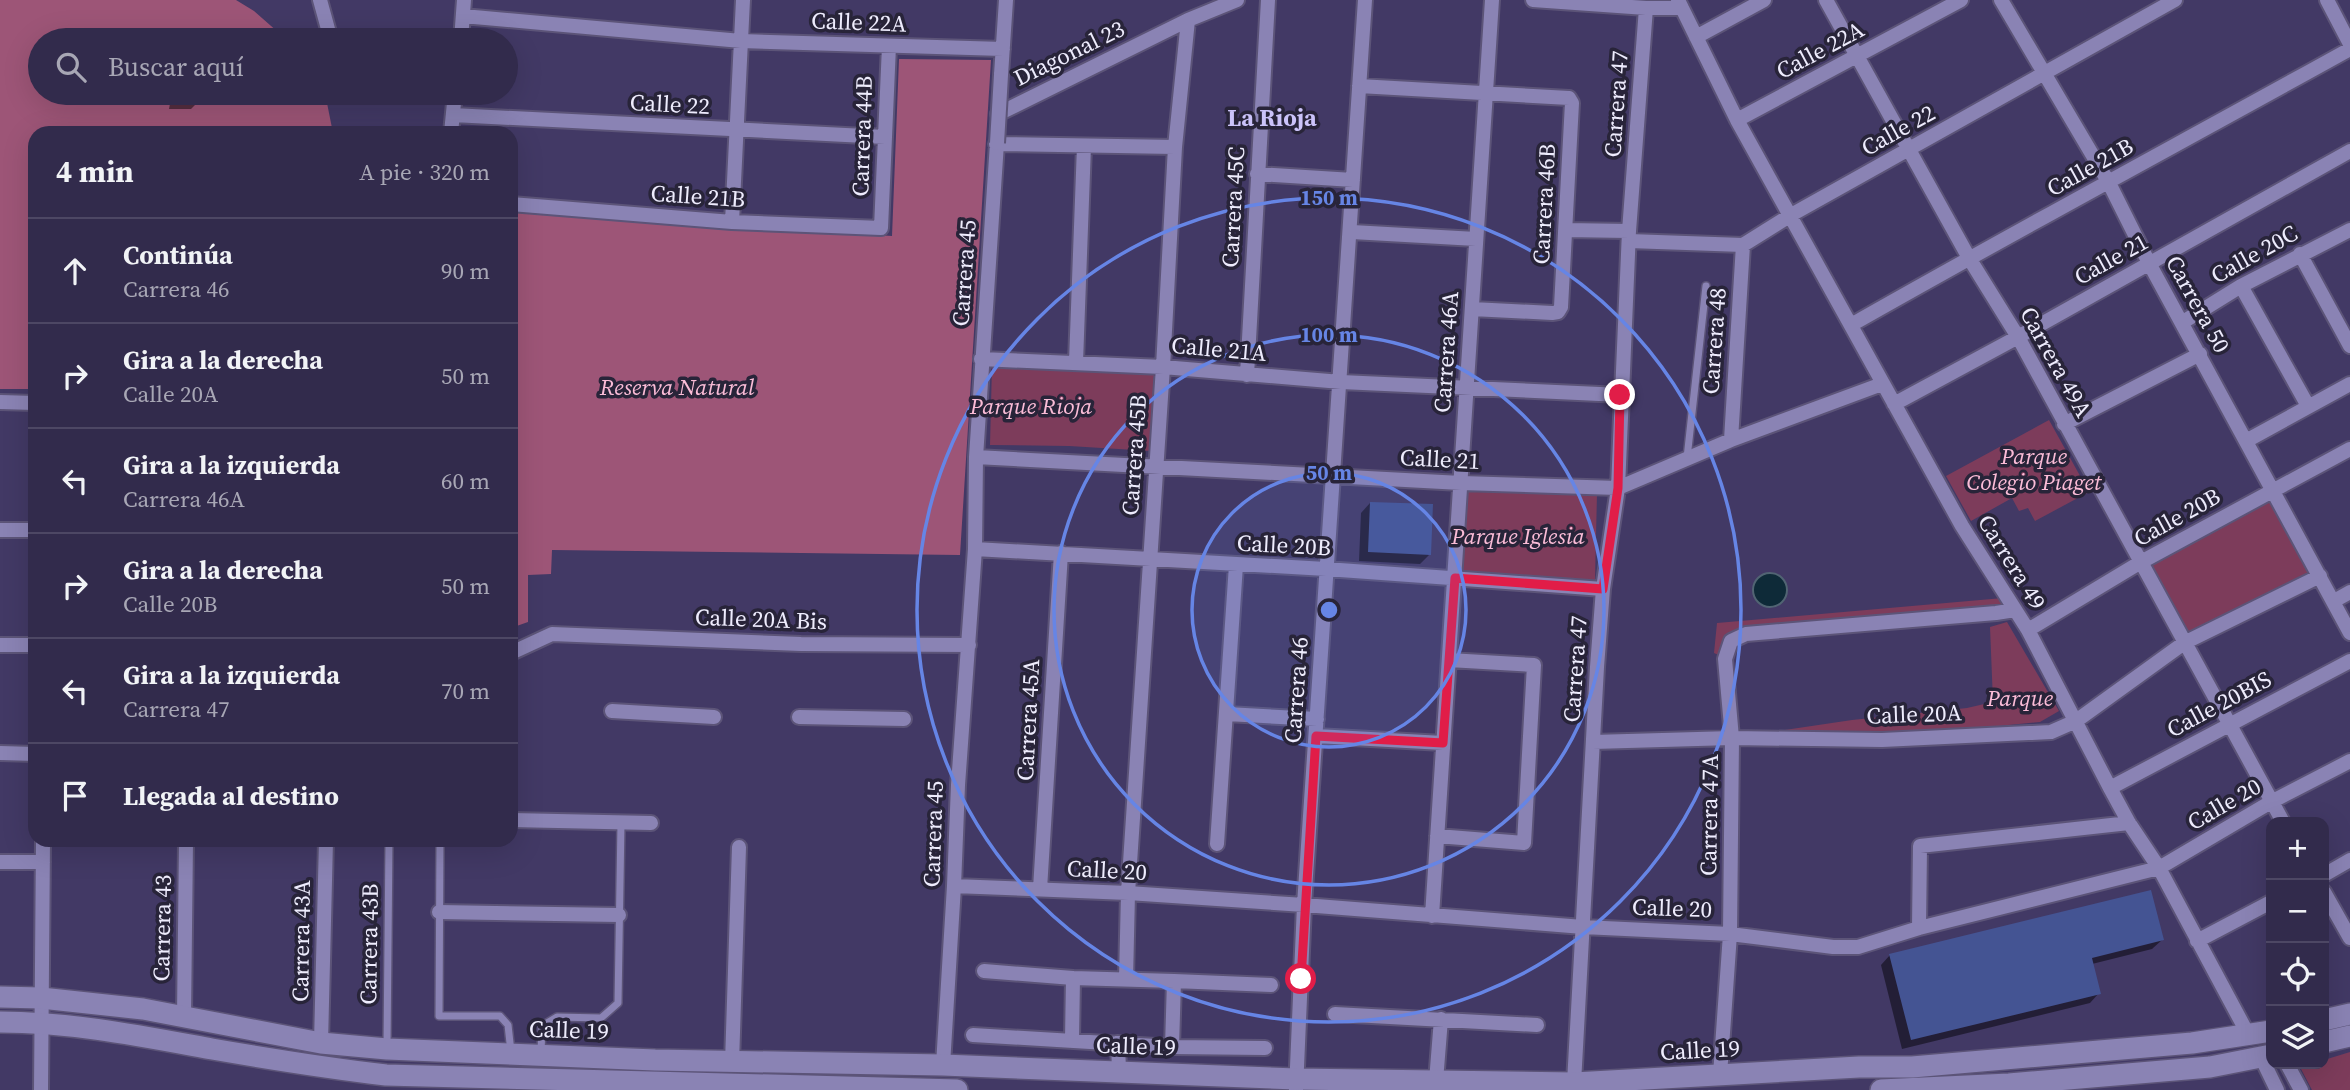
<!DOCTYPE html>
<html lang="es">
<meta charset="utf-8">
<style>
body{margin:0;font-family:"Source Serif 4",serif;background:#3d3756;color:#f1f3f6}
.controls{position:absolute;right:21px;bottom:21px;display:grid;overflow:hidden;border-radius:14px;box-shadow:0 7px 28px #0002}
.controls button{width:63px;height:63px;display:grid;place-items:center;padding:0;border:0;border-bottom:2px solid #4d4764;background:#322b4c;color:#f1f3f6;font:35px sans-serif}
.stop{position:absolute;width:21px;height:21px;margin:-16px;border:5px solid #e11d48;border-radius:50%;background:#fff}
.stop.end{background:#e11d48;border-color:#fff;box-shadow:0 2px 7px #0008}
.list{margin:0;padding:0;list-style:none}
h2{display:flex;justify-content:space-between;align-items:center;height:91px;margin:0;padding:0 28px;font-size:30px}
h2 small{font-size:23px;font-weight:400;color:#a8a7b5}
.list li{display:grid;grid-template-columns:46px 1fr auto;gap:21px;align-items:center;box-sizing:border-box;height:105px;padding:0 28px;border-top:2px solid #4d4764}
.list b{display:block;font-size:26px;white-space:nowrap}
.list p{margin:0;font-size:23px;white-space:nowrap;color:#a8a7b5}
.list em{font-size:23px;font-style:normal;color:#a8a7b5}
.icon{flex:none;width:38px;height:38px;fill:none;stroke:currentColor;stroke-width:2;stroke-linecap:round;stroke-linejoin:round}
.map{position:relative;flex:none;width:2350px;height:1090px;overflow:hidden}
.search{position:absolute;background:#322b4c;box-shadow:0 7px 28px #0002;left:28px;top:28px;width:490px;height:77px;display:flex;align-items:center;gap:18px;box-sizing:border-box;padding:0 24px;border-radius:38px;color:#a8a7b5;font-size:26px}
.panel{position:absolute;background:#322b4c;box-shadow:0 7px 28px #0002;left:28px;top:126px;width:490px;height:721px;border-radius:21px}
.map>svg:first-child{display:block}
.green{fill:#7d3c5b}
.forest{fill:#9d5577}
.water{fill:#0e2a38;stroke:#516473;stroke-width:2}
.shadow{fill:#0007}
.building{fill:#445493}
.lines{fill:none;stroke-linecap:round;stroke-linejoin:round}
.service-casing{stroke:#5c5478;stroke-width:10}
.minor-casing{stroke:#5c5478;stroke-width:18}
.secondary-casing{stroke:#5c5478;stroke-width:24}
.service{stroke:#8a83b4;stroke-width:7}
.minor{stroke:#8a83b4;stroke-width:14}
.secondary{stroke:#8a83b4;stroke-width:21}
.minor-bridge-casing{stroke:#5c5478;stroke-width:18;stroke-linecap:butt}
.minor-bridge{stroke:#8a83b4;stroke-width:14}
.route{stroke:#e11d48;stroke-width:9}
.ring{fill:none;stroke:#6685e5;stroke-width:3.5}
.labels{text-anchor:middle;stroke-width:7;stroke-linejoin:round;paint-order:stroke}
.street-label{font-size:23px;fill:#eeecfd;stroke:#282439}
.park-label{font-size:23px;font-style:italic;fill:#fbbcd7;stroke:#282439}
.neighbourhood-label{font-size:24px;font-weight:bold;fill:#cbc3f9;stroke:#282439}
.centre{fill:#6685e5;stroke:#282439;stroke-width:3.5}
.ring-label{font-size:21px;text-anchor:middle;font-weight:bold;fill:#6685e5;stroke:#282439;stroke-width:7;stroke-linejoin:round;paint-order:stroke}
</style>
<div class="map">
<svg width="2350" height="1090" viewBox="0 0 2350 1090">
<rect width="100%" height="100%" fill="#423965"/>
<!-- green -->
<path class="green" d="M992 365 1155 369 1151 451 1069 446 990 445Z
M2049 420 2089 492 2035 521 2028 508 2019 511 2012 498 1971 521 1946 476Z
M1466 492 1597 493 1595 581 1462 577Z
M2268 499 2311 575 2188 636 2150 563Z
M2003 598 2007 605 1732 631 1723 657 1714 653 1717 623Z
M2007 622 2059 711 2040 722 1887 737 1752 735 1852 720 1967 708 1993 702 1990 627Z
M2350 1052V1090H2312L2300 1067 2324 1064V1060Z"/>
<!-- forest -->
<path class="forest" d="M0 0H236L254 11 287 40H40V93H325L333 133H35V389H0Z
M899 59 991 60 960 555 552 550 551 574 528 575V622L511 628V212L892 236Z"/>
<!-- water -->
<path class="water" d="M1753 590a17 17 0 1 1 34 0a17 17 0 1 1-34 0Z"/>
<!-- shadow -->
<path class="shadow" d="M172 93H195V105L191 109H169Z
M1370 503 1429 555 1420 564 1359 561 1361 513Z
M2162 940 2152 949 2092 964 2099 993 2090 1003 1902 1049 1881 965 1890 955Z"/>
<!-- building -->
<path class="building" d="M1370 502 1433 504 1431 555 1368 552Z
M2151 890 2164 940 2092 958 2101 994 1911 1040 1889 954Z"/>
<g class="lines">
<defs>
<path id="service" d="M1687 458 1706 286
M440 840 439 1016H500L508 1025 511 1052
M387 1046 389 840
M541 1052 542 1026 557 1017 601 1018 618 1003 621 823"/>
<path id="minor" d="M320 0 331 40
M1533 0 1646 8H1682
M1678 0 1737 120 1962 526 2028 630 2110 788 2129 823 2159 868 2249 1036
M1826 0 1969 258 2018 337 2283 822
M2001 0 2109 183 2149 263 2350 633
M2327 0 2350 44
M463 16 741 41 1003 49
M1696 37 1764 0
M461 40 464 0
M1001 75 1006 0
M1359 86 1569 98 1572 103 1561 307 1558 312 1552 313 1472 309
M998 114 1188 20 1237 0
M453 115 885 137
M1737 120 1961 0
M451 133 455 93
M996 144 1175 147
M1257 174 1353 180
M511 204 732 222 881 228 889 46
M732 222 743 0
M1565 230 1629 231
M1352 232 1476 239
M1629 241 1743 245 1791 215 2175 0
M2300 254 2350 346
M2241 286 2308 406
M2183 322 2241 286 2350 230
M1851 325C2016 231 2184 141 2350 49
M981 359 1163 367 1341 382 1621 395
M1076 362 1084 146
M1247 375 1268 0
M0 402 35 403
M1894 404 2018 337 2350 151
M2064 424 2200 354
M1731 440 1743 245
M2246 441 2350 384
M976 457 1461 483 1618 488 1731 440 1882 384
M0 530H35
M975 549 976 457 997 143
M2334 601 2350 592
M2028 630 2141 562 2350 449
M0 645H35
M511 653 552 634 801 644 969 645
M612 711 714 717
M1227 714 1317 719
M799 717 904 719
M1316 736 1443 743
M1593 742 1732 738 1882 740 2051 732 2076 721 2184 643 2320 576
M0 753 35 754
M2110 788 2350 661
M511 820 651 823
M1437 836 1524 843 1534 665 1449 660
M1217 844 1236 565
M0 862H43
M2324 875 2350 860
M954 886 1128 893 1304 905 1583 927 1730 934 1833 947H1858L1919 928 2159 868 2271 802 2350 761
M1040 889 1061 553
M2324 892 2350 938
M439 912 619 915
M1432 916 1492 0
M1919 928 1920 846 2129 823
M2197 941 2271 902
M984 971 1073 978
M1126 979 1128 893 1163 367 1175 147 1188 20
M1174 981 1271 985
M1335 1014 1537 1025
M184 1016 186 840
M973 1035 1172 1047 1174 981 1073 978 1072 1040
M321 1043 326 840
M1118 1043 1119 1071
M1172 1047 1265 1048
M2261 1057 2277 1090
M732 1063 739 847
M2287 1064 2301 1090
M943 1065 954 886 958 785 975 549 1326 569 1603 589
M1720 1075 1730 934 1732 738 1725 659 1731 641 1746 634 1996 613 2015 610
M1436 1081 1441 1019
M1574 1083 1597 667 1603 589 1618 488 1629 231 1646 8
M41 1090 43 840
M1296 1090 1304 905 1365 0"/>
<path id="secondary" d="M0 997 41 998 143 1009 321 1043 387 1049 655 1060 943 1065 1296 1079 1436 1081 1574 1083 1859 1067H1912L2192 1043 2271 1031
M2324 1020 2350 1014
M0 1022C72 1022 141 1036 212 1049 270 1059 327 1068 386 1075L957 1090
M2324 1042 2350 1036
M1881 1090 2009 1084 2210 1067 2271 1055"/>
</defs>
<!-- service casing -->
<use href="#service" class="service-casing"/>
<!-- minor casing -->
<use href="#minor" class="minor-casing"/>
<!-- secondary casing -->
<use href="#secondary" class="secondary-casing"/>
<!-- service -->
<use href="#service" class="service"/>
<!-- minor -->
<use href="#minor" class="minor"/>
<!-- secondary -->
<use href="#secondary" class="secondary"/>
<defs>
<path id="minor-bridge" d="M997 143 1001 75"/>
</defs>
<!-- minor-bridge casing -->
<use href="#minor-bridge" class="minor-bridge-casing"/>
<!-- minor-bridge -->
<use href="#minor-bridge" class="minor-bridge"/>
</g>
<g class="lines">
<!-- route -->
<path class="route" d="M1301 979 1316 736 1443 743 1455 578 1603 589 1618 488 1620 395"/>
</g>
<!-- distance rings -->
<circle cx="1329" cy="610" r="137" fill="#6685e5" fill-opacity=".12"/>
<g class="ring">
<circle cx="1329" cy="610" r="137"/>
<circle cx="1329" cy="610" r="275"/>
<circle cx="1329" cy="610" r="412"/>
</g>
<g class="labels">
<!-- street labels -->
<g class="street-label">
<text transform="translate(859 22) rotate(2)" y="8">Calle 22A</text>
<text transform="translate(1820 50) rotate(-28)" y="8">Calle 22A</text>
<text transform="translate(1069 53) rotate(-26)" y="8">Diagonal 23</text>
<text transform="translate(670 104) rotate(3)" y="8">Calle 22</text>
<text transform="translate(1616 104) rotate(-86)" y="8">Carrera 47</text>
<text transform="translate(1898 130) rotate(-29)" y="8">Calle 22</text>
<text transform="translate(862 136) rotate(-88)" y="8">Carrera 44B</text>
<text transform="translate(2090 167) rotate(-29)" y="8">Calle 21B</text>
<text transform="translate(698 196) rotate(4)" y="8">Calle 21B</text>
<text transform="translate(1544 204) rotate(-87)" y="8">Carrera 46B</text>
<text transform="translate(1233 207) rotate(-87)" y="8">Carrera 45C</text>
<text transform="translate(2254 254) rotate(-29)" y="8">Calle 20C</text>
<text transform="translate(2111 259) rotate(-29)" y="8">Calle 21</text>
<text transform="translate(964 273) rotate(-86)" y="8">Carrera 45</text>
<text transform="translate(2198 304) rotate(61)" y="8">Carrera 50</text>
<text transform="translate(1714 341) rotate(-86)" y="8">Carrera 48</text>
<text transform="translate(1219 349) rotate(5)" y="8">Calle 21A</text>
<text transform="translate(1446 352) rotate(-86)" y="8">Carrera 46A</text>
<text transform="translate(2056 362) rotate(61)" y="8">Carrera 49A</text>
<text transform="translate(1134 455) rotate(-86)" y="8">Carrera 45B</text>
<text transform="translate(1440 459) rotate(3)" y="8">Calle 21</text>
<text transform="translate(2177 517) rotate(-29)" y="8">Calle 20B</text>
<text transform="translate(1284 545) rotate(3)" y="8">Calle 20B</text>
<text transform="translate(2012 562) rotate(58)" y="8">Carrera 49</text>
<text transform="translate(761 619) rotate(2)" y="8">Calle 20A Bis</text>
<text transform="translate(1575 669) rotate(-86)" y="8">Carrera 47</text>
<text transform="translate(1296 690) rotate(-86)" y="8">Carrera 46</text>
<text transform="translate(2219 704) rotate(-28)" y="8">Calle 20BIS</text>
<text transform="translate(1914 714) rotate(-2)" y="8">Calle 20A</text>
<text transform="translate(1028 720) rotate(-87)" y="8">Carrera 45A</text>
<text transform="translate(2224 804) rotate(-30)" y="8">Calle 20</text>
<text transform="translate(1709 815) rotate(-89)" y="8">Carrera 47A</text>
<text transform="translate(933 834) rotate(-88)" y="8">Carrera 45</text>
<text transform="translate(1107 870) rotate(3)" y="8">Calle 20</text>
<text transform="translate(1672 908) rotate(2)" y="8">Calle 20</text>
<text transform="translate(162 928) rotate(-89)" y="8">Carrera 43</text>
<text transform="translate(301 941) rotate(-89)" y="8">Carrera 43A</text>
<text transform="translate(369 944) rotate(-89)" y="8">Carrera 43B</text>
<text transform="translate(569 1030) rotate(2)" y="8">Calle 19</text>
<text transform="translate(1136 1046) rotate(2)" y="8">Calle 19</text>
<text transform="translate(1700 1050) rotate(-3)" y="8">Calle 19</text>
</g>
<!-- park labels -->
<g class="park-label">
<text x="677" y="395">Reserva Natural</text>
<text x="1031" y="414">Parque Rioja</text>
<text x="2034" y="464">Parque<tspan x="2034" dy="26">Colegio Piaget</tspan></text>
<text x="1518" y="544">Parque Iglesia</text>
<text x="2020" y="706">Parque</text>
</g>
<!-- neighbourhood labels -->
<g class="neighbourhood-label">
<text x="1272" y="126">La Rioja</text>
</g>
</g>
<circle cx="1329" cy="610" r="10" class="centre"/>
<g class="ring-label">
<text x="1329" y="205">150 m</text>
<text x="1329" y="342">100 m</text>
<text x="1329" y="480">50 m</text>
</g>
</svg>
<div class="controls">
<button>+</button>
<button>−</button>
<button><svg class="icon" aria-label="locate" viewBox="0 0 24 24"><circle cx="12" cy="12" r="6"/><path d="M12 2v4M12 18v4M2 12h4M18 12h4"/></svg></button>
<button><svg class="icon" aria-label="layers" viewBox="0 0 24 24"><path d="M12 4l9 5-9 5-9-5zM3 14l9 5 9-5"/></svg></button>
</div>
<div class="stop" style="left:1301px;top:979px"></div>
<div class="stop end" style="left:1620px;top:395px"></div>
<div class="search"><svg class="icon" aria-label="search" viewBox="0 0 24 24"><circle cx="10" cy="10" r="6"/><path d="M15 15l6 6"/></svg>Buscar aquí</div>
<section class="panel">
<h2>4 min<small>A pie · 320 m</small></h2>
<ul class="list">
<li><svg class="icon" aria-label="ahead" viewBox="0 0 24 24"><path d="M12 20V5M6 11l6-6 6 6"/></svg><div><b>Continúa</b><p>Carrera 46</p></div><em>90 m</em></li>
<li><svg class="icon" aria-label="right" viewBox="0 0 24 24"><path d="M7 20v-9h11M14 6l5 5-5 5"/></svg><div><b>Gira a la derecha</b><p>Calle 20A</p></div><em>50 m</em></li>
<li><svg class="icon" aria-label="left" viewBox="0 0 24 24"><path d="M17 20v-9H6M10 6l-5 5 5 5"/></svg><div><b>Gira a la izquierda</b><p>Carrera 46A</p></div><em>60 m</em></li>
<li><svg class="icon" aria-label="right" viewBox="0 0 24 24"><path d="M7 20v-9h11M14 6l5 5-5 5"/></svg><div><b>Gira a la derecha</b><p>Calle 20B</p></div><em>50 m</em></li>
<li><svg class="icon" aria-label="left" viewBox="0 0 24 24"><path d="M17 20v-9H6M10 6l-5 5 5 5"/></svg><div><b>Gira a la izquierda</b><p>Carrera 47</p></div><em>70 m</em></li>
<li><svg class="icon" aria-label="arrive" viewBox="0 0 24 24"><path d="M6 21V4h12l-3 4 3 4H6"/></svg><div><b>Llegada al destino</b></div></li>
</ul>
</section>
</div>
